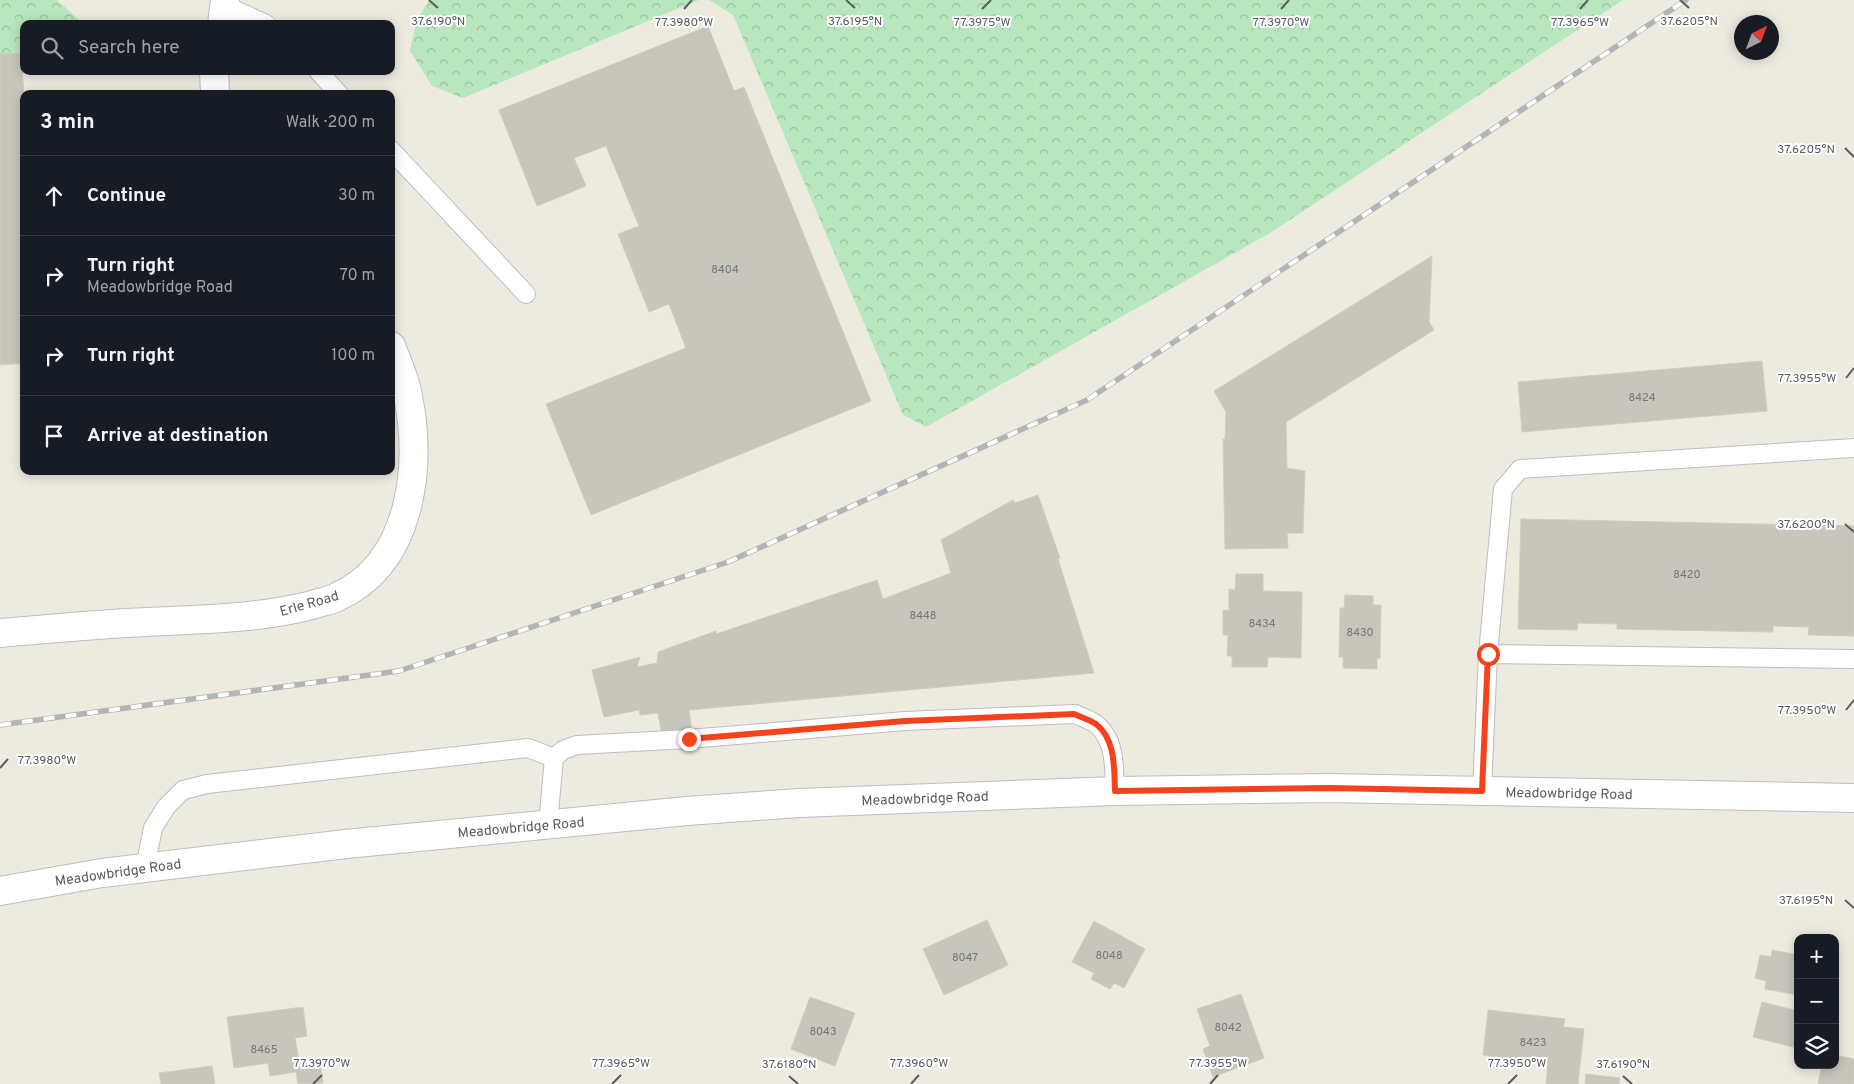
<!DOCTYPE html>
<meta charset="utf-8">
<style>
body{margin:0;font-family:Overpass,sans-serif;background:#20242c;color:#f1f3f6}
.controls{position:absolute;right:15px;bottom:15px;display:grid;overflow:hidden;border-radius:10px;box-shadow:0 2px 12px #0003}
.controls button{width:45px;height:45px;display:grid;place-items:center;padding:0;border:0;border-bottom:1px solid #363941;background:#171b24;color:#f1f3f6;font:25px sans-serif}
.compass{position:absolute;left:1734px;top:15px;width:45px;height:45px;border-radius:50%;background:#171b24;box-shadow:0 2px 12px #0003;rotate:42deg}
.stop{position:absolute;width:15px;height:15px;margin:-11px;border:4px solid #f5421d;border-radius:50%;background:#fff}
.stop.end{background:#f5421d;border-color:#fff;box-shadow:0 1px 5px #0008}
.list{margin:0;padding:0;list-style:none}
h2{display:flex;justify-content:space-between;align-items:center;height:65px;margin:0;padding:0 20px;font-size:21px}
h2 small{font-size:16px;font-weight:400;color:#9ea1a6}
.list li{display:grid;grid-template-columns:32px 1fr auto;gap:15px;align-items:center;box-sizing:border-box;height:80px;padding:0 20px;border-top:1px solid #363941}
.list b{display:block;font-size:19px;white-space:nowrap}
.list p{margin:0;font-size:16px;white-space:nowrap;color:#9ea1a6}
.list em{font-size:16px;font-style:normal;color:#9ea1a6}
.icon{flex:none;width:28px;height:28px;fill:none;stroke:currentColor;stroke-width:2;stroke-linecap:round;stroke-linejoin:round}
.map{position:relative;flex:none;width:1854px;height:1084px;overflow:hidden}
.search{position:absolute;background:#171b24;box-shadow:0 2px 12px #0003;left:20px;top:20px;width:375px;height:55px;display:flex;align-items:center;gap:12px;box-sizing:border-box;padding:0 18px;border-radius:10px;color:#9ea1a6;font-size:19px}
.panel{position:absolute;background:#171b24;box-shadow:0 2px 12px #0003;left:20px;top:90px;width:375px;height:385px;border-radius:10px}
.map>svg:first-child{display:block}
.forest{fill:url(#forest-crowns)}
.building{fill:#c7c5bc;stroke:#d1cdbd}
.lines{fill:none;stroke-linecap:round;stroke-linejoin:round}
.lane-casing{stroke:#babcc2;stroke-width:20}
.street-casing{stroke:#babcc2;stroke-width:30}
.secondary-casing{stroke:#babdc4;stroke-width:30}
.lane{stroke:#fff;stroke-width:18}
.street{stroke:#fff;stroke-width:28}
.secondary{stroke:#fff;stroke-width:28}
.rail-casing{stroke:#b3b4b4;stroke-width:5.5}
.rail{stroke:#fff;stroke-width:4;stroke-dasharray:11;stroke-linecap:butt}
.route{stroke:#f5421d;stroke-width:6}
.ticks{fill:none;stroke:#585b61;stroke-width:2}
.labels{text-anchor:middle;stroke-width:4;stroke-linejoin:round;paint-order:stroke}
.number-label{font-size:11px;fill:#747678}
.street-label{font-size:14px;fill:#585b61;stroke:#fff}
.ticks-label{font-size:12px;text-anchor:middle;fill:#585b61;stroke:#fff;stroke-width:4;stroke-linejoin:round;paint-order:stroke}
</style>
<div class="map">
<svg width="1854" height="1084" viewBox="0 0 1854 1084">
<defs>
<pattern id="forest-crowns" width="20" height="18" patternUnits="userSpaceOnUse" patternTransform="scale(1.25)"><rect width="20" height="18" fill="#b9e7bd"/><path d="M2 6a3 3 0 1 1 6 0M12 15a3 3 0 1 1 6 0" fill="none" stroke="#99be9d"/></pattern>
</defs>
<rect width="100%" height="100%" fill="#edebdf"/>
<!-- forest -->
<path class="forest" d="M0 0H57L84 24H24V56L0 58Z
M429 0H699L463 98 432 86 410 51 416 21Z
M709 0H1623L1270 233 926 427 903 415 733 15Z"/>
<!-- building -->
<path class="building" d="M708 26 734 91 744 87 871 401 591 515 546 404 686 348 669 304 649 312 618 234 639 226 606 146 574 158 586 186 537 206 499 110Z
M21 53 24 94V363L0 365V54Z
M1432 256 1429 322 1434 330 1286 422 1287 468 1305 471 1303 533H1287L1288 548 1225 549 1223 439H1225L1226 412 1214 391Z
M1762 361 1767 411 1522 432 1518 382Z
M1038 495 1060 558 1058 559 1094 673 689 710 692 733 662 736 658 713 640 715 639 710 604 717 592 670 640 657 637 667 657 663 658 652 716 631V634L877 580 883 599 951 573 941 540 1013 500 1015 503Z
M1521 519 1854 526V636L1808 635 1809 627 1773 626V632L1617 629V624L1578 623 1577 630 1518 629Z
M1236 574H1263V591L1302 592 1301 658 1268 657 1267 667H1232V656H1227L1228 635H1223V610L1229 611V589L1235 590Z
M1345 595 1373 596V605H1381L1380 658 1377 659V669L1343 668V657H1339L1340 608H1344Z
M987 920 1008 965 944 995 923 949Z
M1094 921 1145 949 1124 988 1114 983 1110 989 1091 979 1094 973 1072 962Z
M1772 950 1798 955V995L1765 989 1766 981 1755 978 1760 955 1771 957Z
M1241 994 1264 1058 1213 1077 1203 1049 1210 1046 1197 1009Z
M810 997 855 1013 835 1066 791 1049Z
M1762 1002 1798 1011 1797 1048 1753 1037Z
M303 1007 307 1036 295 1038 299 1060 296 1061 297 1067 320 1063 323 1083 298 1084 296 1072 270 1076 268 1063 234 1068 227 1017Z
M1488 1010 1565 1019 1563 1027 1584 1029 1578 1084H1546L1548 1063 1483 1055Z
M1835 1055 1854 1059V1084H1818L1822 1065H1835Z
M212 1066 215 1084H161L159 1073Z
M1586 1074 1620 1078 1619 1084H1585Z"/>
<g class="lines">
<defs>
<path id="lane" d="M224 5 266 24
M318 71 339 94
M391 150 526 294
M1488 654 1854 659
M1482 791 1488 654 1503 489 1520 469 1854 448
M548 824 554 758 563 750 577 745 689 739 905 721 1075 714C1081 717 1090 720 1096 724 1116 740 1114 768 1115 791
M145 868 153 828 166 807 183 790 207 784 528 748 554 758"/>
<path id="street" d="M222 24 225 0
M214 71 215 94
M0 633C49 629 98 624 147 622 203 619 258 619 312 605 320 602 330 601 337 597 412 563 422 468 408 396 405 379 397 362 391 346"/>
<path id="secondary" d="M0 891 102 873 346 844 687 811 799 803 1115 791 1329 788 1854 798"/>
</defs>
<!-- lane casing -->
<use href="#lane" class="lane-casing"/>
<!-- street casing -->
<use href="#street" class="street-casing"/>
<!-- secondary casing -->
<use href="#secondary" class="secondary-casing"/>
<!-- lane -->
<use href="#lane" class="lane"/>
<!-- street -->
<use href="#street" class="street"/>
<!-- secondary -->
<use href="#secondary" class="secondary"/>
<defs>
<path id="rail" d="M0 725 399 671 728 562 1087 400 1686 0"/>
</defs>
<!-- rail casing -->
<use href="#rail" class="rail-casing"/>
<!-- rail -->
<use href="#rail" class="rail"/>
</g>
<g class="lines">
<!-- route -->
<path class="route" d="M689 739 905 721 1074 714C1081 717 1090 720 1096 724 1116 740 1114 768 1115 791L1329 788 1482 791 1488 654"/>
</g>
<!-- ticks -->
<path class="ticks" d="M429 0 438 8M846 0 855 8M1680 0 1689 8M684 9 692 0M982 9 991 0M1281 9 1289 0M1580 9 1588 0M1845 148 1854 157M1846 378 1854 368M1845 524 1854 532M1846 710 1854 700M0 768 8 759M1845 900 1854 908M789 1076 798 1084M1623 1076 1632 1084M313 1084 322 1075M612 1084 621 1075M911 1084 919 1075M1210 1084 1218 1075M1508 1084 1517 1075"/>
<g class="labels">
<!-- number labels -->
<g class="number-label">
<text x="725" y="273">8404</text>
<text x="1642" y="401">8424</text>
<text x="1687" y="578">8420</text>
<text x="923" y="619">8448</text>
<text x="1262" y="627">8434</text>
<text x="1360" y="636">8430</text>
<text x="1109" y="959">8048</text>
<text x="965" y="961">8047</text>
<text x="1228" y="1031">8042</text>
<text x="823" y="1035">8043</text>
<text x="1533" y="1046">8423</text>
<text x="264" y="1053">8465</text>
</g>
<!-- street labels -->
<g class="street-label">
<text transform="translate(309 603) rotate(-16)" y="5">Erle Road</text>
<text transform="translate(1569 793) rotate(1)" y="5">Meadowbridge Road</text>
<text transform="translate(925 798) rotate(-2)" y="5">Meadowbridge Road</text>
<text transform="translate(521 827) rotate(-5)" y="5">Meadowbridge Road</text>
<text transform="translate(118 872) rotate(-8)" y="5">Meadowbridge Road</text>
</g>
</g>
<g class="ticks-label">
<text x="1689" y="25">37.6205°N</text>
<text x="438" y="25">37.6190°N</text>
<text x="855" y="25">37.6195°N</text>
<text x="684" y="26">77.3980°W</text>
<text x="982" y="26">77.3975°W</text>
<text x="1281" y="26">77.3970°W</text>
<text x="1580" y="26">77.3965°W</text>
<text x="1806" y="153">37.6205°N</text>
<text x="1807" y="382">77.3955°W</text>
<text x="1806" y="528">37.6200°N</text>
<text x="1807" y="714">77.3950°W</text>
<text x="47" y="764">77.3980°W</text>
<text x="1806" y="904">37.6195°N</text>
<text x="322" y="1067">77.3970°W</text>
<text x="621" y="1067">77.3965°W</text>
<text x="919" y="1067">77.3960°W</text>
<text x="1218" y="1067">77.3955°W</text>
<text x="1517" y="1067">77.3950°W</text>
<text x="789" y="1068">37.6180°N</text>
<text x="1623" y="1068">37.6190°N</text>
</g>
</svg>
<div class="controls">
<button>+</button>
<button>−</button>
<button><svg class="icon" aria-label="layers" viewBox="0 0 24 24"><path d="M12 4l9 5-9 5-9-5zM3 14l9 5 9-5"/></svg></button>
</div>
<svg class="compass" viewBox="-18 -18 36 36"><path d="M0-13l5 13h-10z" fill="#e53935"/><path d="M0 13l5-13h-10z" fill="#9ea1a6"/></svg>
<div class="stop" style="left:1488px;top:654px"></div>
<div class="stop end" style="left:689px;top:739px"></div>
<div class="search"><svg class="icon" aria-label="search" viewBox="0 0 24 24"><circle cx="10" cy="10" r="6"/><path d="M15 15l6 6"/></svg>Search here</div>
<section class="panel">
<h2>3 min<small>Walk · 200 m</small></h2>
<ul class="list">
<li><svg class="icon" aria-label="ahead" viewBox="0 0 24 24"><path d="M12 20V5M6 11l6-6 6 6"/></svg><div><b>Continue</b></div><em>30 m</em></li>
<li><svg class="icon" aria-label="right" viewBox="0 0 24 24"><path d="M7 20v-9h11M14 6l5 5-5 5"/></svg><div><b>Turn right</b><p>Meadowbridge Road</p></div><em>70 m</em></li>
<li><svg class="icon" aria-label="right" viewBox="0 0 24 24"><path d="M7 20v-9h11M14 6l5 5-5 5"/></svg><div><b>Turn right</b></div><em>100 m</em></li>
<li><svg class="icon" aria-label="arrive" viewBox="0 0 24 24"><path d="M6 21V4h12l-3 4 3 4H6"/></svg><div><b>Arrive at destination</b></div></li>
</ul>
</section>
</div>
